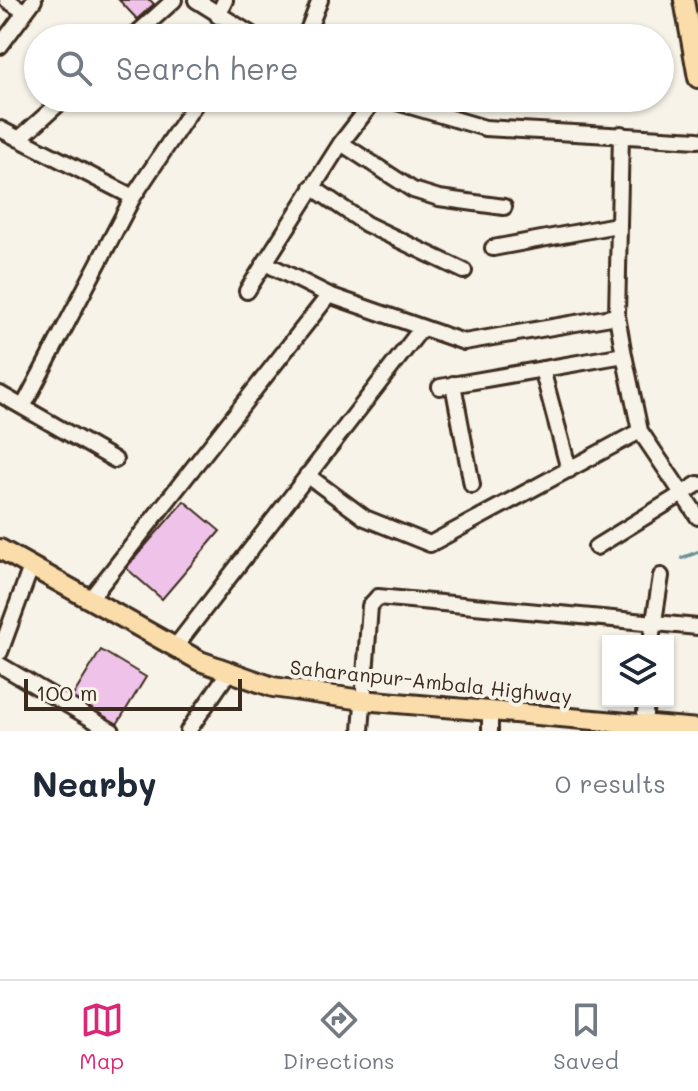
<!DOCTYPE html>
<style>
body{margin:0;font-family:Mali,sans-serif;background:#f2f2f3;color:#1f2937}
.controls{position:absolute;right:24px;bottom:24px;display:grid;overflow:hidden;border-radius:0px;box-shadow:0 2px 6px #0004}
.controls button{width:72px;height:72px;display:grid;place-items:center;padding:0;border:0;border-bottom:2px solid #e0e1e3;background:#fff;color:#1f2937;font:40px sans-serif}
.scale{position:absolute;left:24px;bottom:20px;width:218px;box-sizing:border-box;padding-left:8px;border:4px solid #3b2a1e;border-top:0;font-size:22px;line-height:28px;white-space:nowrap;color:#3b2a1e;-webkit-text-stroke:6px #f7f3e8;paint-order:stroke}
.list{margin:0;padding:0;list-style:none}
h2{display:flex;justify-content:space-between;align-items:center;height:104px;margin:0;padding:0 32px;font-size:34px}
h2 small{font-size:26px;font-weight:400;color:#747a83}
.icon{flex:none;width:44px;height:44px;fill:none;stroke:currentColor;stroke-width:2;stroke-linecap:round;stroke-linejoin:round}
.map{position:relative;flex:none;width:698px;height:731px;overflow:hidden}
.search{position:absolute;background:#fff;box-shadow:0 2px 6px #0004;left:24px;right:24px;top:24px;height:88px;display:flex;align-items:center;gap:20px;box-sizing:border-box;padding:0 28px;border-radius:44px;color:#747a83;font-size:30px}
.sheet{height:248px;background:#fff}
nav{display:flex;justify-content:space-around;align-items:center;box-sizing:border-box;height:112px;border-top:2px solid #e0e1e3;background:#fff;font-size:22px;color:#747a83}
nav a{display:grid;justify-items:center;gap:4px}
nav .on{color:#db2777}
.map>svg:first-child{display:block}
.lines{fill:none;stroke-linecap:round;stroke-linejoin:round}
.stream{stroke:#6a9296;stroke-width:4}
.building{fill:#efc3e9;stroke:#3b2a1e;stroke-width:2}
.minor-casing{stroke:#3b2a1e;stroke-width:20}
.major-casing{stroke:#3b2a1e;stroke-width:24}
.minor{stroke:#f7f3e8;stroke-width:14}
.major{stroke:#faddab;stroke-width:18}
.labels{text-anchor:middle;stroke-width:8;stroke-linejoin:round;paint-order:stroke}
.street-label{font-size:20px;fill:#3b2a1e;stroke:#f7f3e8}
</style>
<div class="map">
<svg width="698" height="731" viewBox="0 0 698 731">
<rect width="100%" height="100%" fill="#f7f3e8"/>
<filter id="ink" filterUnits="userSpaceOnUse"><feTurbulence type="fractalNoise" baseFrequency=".0125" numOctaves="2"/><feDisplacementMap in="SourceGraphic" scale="16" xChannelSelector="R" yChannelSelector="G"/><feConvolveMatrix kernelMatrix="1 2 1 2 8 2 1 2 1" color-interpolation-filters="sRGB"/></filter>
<g filter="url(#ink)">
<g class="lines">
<!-- stream -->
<path class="stream" d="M682 558 698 552"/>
</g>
<!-- building -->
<path class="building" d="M119 0H150L154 4 137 19Z
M184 501 220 531 162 599 126 568Z
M101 650 146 677 116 726 71 699Z"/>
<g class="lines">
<defs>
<path id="minor" d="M7 0 25 12
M196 0 257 38
M218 16 225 0
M132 38 174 0
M305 38 320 0
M0 46 34 0
M383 98 485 128 698 140
M0 129 133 197
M621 134 617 316 624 355 640 431 698 517
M19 139 65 98
M341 143 413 190 439 198 504 207
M312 187 366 224 464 271
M493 248 617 225
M265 263 329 295
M247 291 341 143 376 98
M542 369 569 470
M453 384 472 485
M440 387 624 355
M0 394 115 460
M23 407 133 197 199 98
M307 475 365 518 430 544 640 431
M596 547 698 484
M90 599 329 295 464 342 617 316
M651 641 661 576
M175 647 421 329
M0 652 31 567
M0 665 112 731
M644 726 646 701
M188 731 228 673
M361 731 370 606 378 597 698 627
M490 731V711"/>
<path id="major" d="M684 0 698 78
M0 549 200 661 273 687 362 700 698 729"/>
</defs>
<!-- minor casing -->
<use href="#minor" class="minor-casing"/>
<!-- major casing -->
<use href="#major" class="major-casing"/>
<!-- minor -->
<use href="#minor" class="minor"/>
<!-- major -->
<use href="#major" class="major"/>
</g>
</g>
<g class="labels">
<!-- street labels -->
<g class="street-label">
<text transform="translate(431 682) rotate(6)" y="7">Saharanpur-Ambala Highway</text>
</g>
</g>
</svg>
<div class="controls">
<button><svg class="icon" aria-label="layers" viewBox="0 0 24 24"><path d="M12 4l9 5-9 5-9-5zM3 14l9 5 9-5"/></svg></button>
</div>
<div class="scale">100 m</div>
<div class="search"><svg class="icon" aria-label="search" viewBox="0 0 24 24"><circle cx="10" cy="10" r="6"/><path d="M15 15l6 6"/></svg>Search here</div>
</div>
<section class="sheet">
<h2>Nearby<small>0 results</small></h2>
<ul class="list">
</ul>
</section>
<nav>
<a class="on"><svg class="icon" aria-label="map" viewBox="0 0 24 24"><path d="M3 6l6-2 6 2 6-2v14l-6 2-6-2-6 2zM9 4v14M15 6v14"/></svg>Map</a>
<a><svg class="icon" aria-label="directions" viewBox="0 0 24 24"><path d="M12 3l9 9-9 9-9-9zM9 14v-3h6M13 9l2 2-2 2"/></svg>Directions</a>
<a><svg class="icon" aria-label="saved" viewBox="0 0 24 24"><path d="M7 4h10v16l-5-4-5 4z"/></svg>Saved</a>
</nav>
